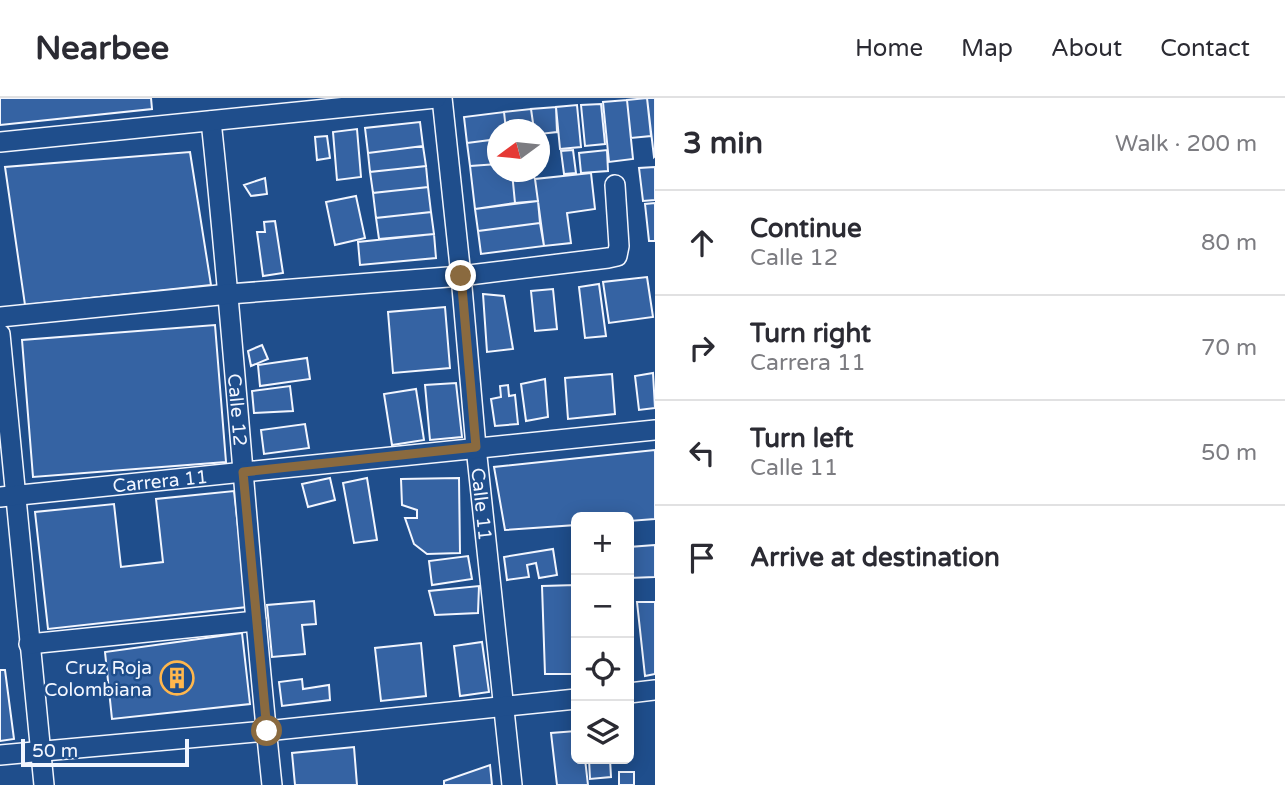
<!DOCTYPE html>
<meta charset="utf-8">
<style>
body{margin:0;font-family:"Varela Round",sans-serif;background:#f2f2f3;color:#2b2b33}
.controls{position:absolute;right:21px;bottom:21px;display:grid;overflow:hidden;border-radius:10px;box-shadow:0 4px 18px #0003}
.controls button{width:63px;height:63px;display:grid;place-items:center;padding:0;border:0;border-bottom:2px solid #e1e1e2;background:#fff;color:#2b2b33;font:35px sans-serif}
.compass{position:absolute;left:487px;top:21px;width:63px;height:63px;border-radius:50%;background:#fff;box-shadow:0 4px 18px #0003;rotate:255deg}
.scale{position:absolute;left:21px;bottom:18px;width:168px;box-sizing:border-box;padding-left:7px;border:4px solid #f2f6ff;border-top:0;font-size:19px;line-height:24px;white-space:nowrap;color:#f2f6ff;-webkit-text-stroke:5px #1f4e8c;paint-order:stroke}
.stop{position:absolute;width:21px;height:21px;margin:-16px;border:5px solid #8a6a3f;border-radius:50%;background:#fff}
.stop.end{background:#8a6a3f;border-color:#fff;box-shadow:0 2px 7px #0008}
.list{margin:0;padding:0;list-style:none}
h2{display:flex;justify-content:space-between;align-items:center;height:91px;margin:0;padding:0 28px;font-size:30px}
h2 small{font-size:23px;font-weight:400;color:#7c7c81}
.list li{display:grid;grid-template-columns:46px 1fr auto;gap:21px;align-items:center;box-sizing:border-box;height:105px;padding:0 28px;border-top:2px solid #e1e1e2}
.list b{display:block;font-size:26px;white-space:nowrap}
.list p{margin:0;font-size:23px;white-space:nowrap;color:#7c7c81}
.list em{font-size:23px;font-style:normal;color:#7c7c81}
.icon{flex:none;width:38px;height:38px;fill:none;stroke:currentColor;stroke-width:2;stroke-linecap:round;stroke-linejoin:round}
.map{position:relative;flex:none;width:655px;height:687px;overflow:hidden}
header{display:flex;align-items:center;gap:42px;box-sizing:border-box;height:98px;padding:0 35px;background:#fff;border-bottom:2px solid #e1e1e2}
header strong{font-size:33px}
nav{display:flex;gap:38px;margin-inline-start:auto;font-size:24px}
main{display:flex}
aside{flex:1;background:#fff}
.map>svg:first-child{display:block}
.building{fill:#3563a3;stroke:#f2f6ff;stroke-width:2}
.lines{fill:none;stroke-linecap:round;stroke-linejoin:round}
.minor-casing{stroke:#f2f6ff;stroke-width:22}
.minor{stroke:#1f4e8c;stroke-width:19}
.route{stroke:#8a6a3f;stroke-width:9}
.labels{text-anchor:middle;stroke-width:5;stroke-linejoin:round;paint-order:stroke}
.street-label{font-size:19px;fill:#f2f6ff;stroke:#1f4e8c}
.poi-label{font-size:19px;fill:#f2f6ff;stroke:#1f4e8c;text-anchor:end}
</style>
<header>
<strong>Nearbee</strong>
<nav><a>Home</a><a>Map</a><a>About</a><a>Contact</a></nav>
</header>
<main>
<div class="map">
<svg width="655" height="687" viewBox="0 0 655 687">
<rect width="100%" height="100%" fill="#1f4e8c"/>
<!-- building -->
<path class="building" d="M0 0H151L152 11 0 27Z
M647 0 651 38 631 40 627 2Z
M647 0H655V58L654 59Z
M627 2 633 61 609 64 603 4Z
M601 6 605 46 585 48 581 7Z
M577 7 581 49 560 51 556 9Z
M556 9 557 34 540 36V32H534L531 11Z
M531 11 534 32H506L504 14Z
M504 14 506 32H498V41L467 45 464 19Z
M420 24 423 48 368 55 365 30Z
M357 31 361 79 337 82 333 34Z
M327 38 330 60 317 62 315 39Z
M498 41V66L470 68 467 45Z
M423 48 426 68 370 74 368 55Z
M573 52 576 75 564 76 561 53Z
M607 52 608 73 581 75 579 55Z
M190 54 211 187 25 207 5 69Z
M498 66V74H512L515 105 475 111 470 68Z
M426 68 428 89 373 95 370 74Z
M655 69V102L643 103 639 70Z
M512 74H533H531L535 81 538 103 515 105Z
M591 75 595 111 567 115 571 145 544 148 535 81Z
M265 80 267 96 251 98 244 87Z
M428 89 431 114 376 120 373 95Z
M356 98 365 140 335 147 326 104Z
M538 103 540 125 478 133 475 111Z
M655 105V143H649L645 106Z
M431 114 434 136 379 141 376 120Z
M275 123 283 175 263 178 257 134H265L264 124Z
M540 125 544 148 481 156 478 133Z
M434 136 436 160 360 167 358 144Z
M647 179 653 219 609 225 603 184Z
M599 186 606 238 585 240 579 189Z
M553 191 557 231 535 233 531 193Z
M483 196 504 198 513 251 487 254Z
M445 209 450 270 393 275 388 214Z
M215 227 226 364 33 379 22 242Z
M262 247 268 261 251 268 248 253Z
M307 260 310 281 260 288 258 267Z
M653 275 655 310 639 312 635 278Z
M612 276 615 316 568 321 565 280Z
M545 281 548 319 526 323 521 286Z
M456 285 462 339 430 342 425 287Z
M508 287 509 298 515 297 518 326 495 328 491 301 501 299 500 288Z
M290 288 293 313 254 315 252 293Z
M416 291 424 342 392 347 384 296Z
M305 326 309 350 264 356 261 332Z
M655 352V421L629 423V419H576V427L505 432 494 369Z
M330 380 335 402 308 409 302 386Z
M367 380 377 442 354 445 343 385Z
M459 380 460 455 427 456 414 446 405 420H417V412L402 407 401 381Z
M234 393 247 509 48 531 35 414 114 406 121 469 163 464 156 401Z
M655 447V479L629 480V449Z
M553 451 557 477 539 480 536 465 527 467 529 479 507 482 504 459Z
M468 458 472 481 432 487 429 463Z
M576 487V576H545L542 488Z
M479 488 478 515 435 517 429 493Z
M314 503 316 526 302 527 305 556 272 559 267 507Z
M637 504H655V576L645 578Z
M242 535 250 606 112 621 105 554Z
M482 544 489 594 460 598 454 548Z
M421 545 426 598 381 603 375 550Z
M0 572H5L14 641 0 643Z
M302 581 303 591 329 587 330 602 282 608 279 584Z
M576 633V661H585L588 687H557L551 635Z
M354 649 357 687H295L292 655Z
M589 661H610L611 679 590 681Z
M490 667 492 687H444V683Z
M619 674H634V687H619Z"/>
<g class="lines">
<defs>
<g id="minor">
<path id="s1" d="M442 0 461 178 476 349 512 687"/>
<path id="s2" d="M211 23C235 244 248 466 272 687"/>
<path d="M0 44 436 0"/>
<path d="M0 219 229 196 461 178 608 160 617 158 619 148 615 87"/>
<path d="M0 236 44 687"/>
<path id="s3" d="M0 399 655 332"/>
<path d="M29 546 256 523"/>
<path d="M629 595 655 592"/>
<path d="M0 657 266 633 576 601"/>
</g>
</defs>
<!-- minor casing -->
<use href="#minor" class="minor-casing"/>
<!-- minor -->
<use href="#minor" class="minor"/>
</g>
<g class="lines">
<!-- route -->
<path class="route" d="M267 633 243 374 476 349 461 178"/>
</g>
<!-- icons -->
<defs>
<symbol id="building-ring" viewBox="-11 -11 22 22"><circle r="9.5" fill="#1f4e8c" stroke="#ffb74d" stroke-width="1.5"/><path d="M-4-6H4V6H1V3H-1V6H-4ZM-2.5-4.3h1.7v1.8h-1.7ZM.8-4.3h1.7v1.8H.8ZM-2.5-1h1.7V.8h-1.7ZM.8-1h1.7V.8H.8Z" fill="#ffb74d"/></symbol>
</defs>
<g fill-rule="evenodd">
<use href="#building-ring" x="158" y="561" width="38" height="38"/>
</g>
<g class="labels">
<!-- street labels -->
<g class="street-label">
<text dy="7" stroke="none"><textPath href="#s2" startOffset="290">Calle 12</textPath></text>
<text dy="7" stroke="none"><textPath href="#s3" startOffset="161">Carrera 11</textPath></text>
<text dy="7" stroke="none"><textPath href="#s1" startOffset="408">Calle 11</textPath></text>
</g>
<!-- poi labels -->
<g class="poi-label">
<text x="152" y="576">Cruz Roja<tspan x="152" dy="22">Colombiana</tspan></text>
</g>
</g>
</svg>
<div class="controls">
<button>+</button>
<button>−</button>
<button><svg class="icon" aria-label="locate" viewBox="0 0 24 24"><circle cx="12" cy="12" r="6"/><path d="M12 2v4M12 18v4M2 12h4M18 12h4"/></svg></button>
<button><svg class="icon" aria-label="layers" viewBox="0 0 24 24"><path d="M12 4l9 5-9 5-9-5zM3 14l9 5 9-5"/></svg></button>
</div>
<svg class="compass" viewBox="-18 -18 36 36"><path d="M0-13l5 13h-10z" fill="#e53935"/><path d="M0 13l5-13h-10z" fill="#7c7c81"/></svg>
<div class="scale">50 m</div>
<div class="stop" style="left:267px;top:633px"></div>
<div class="stop end" style="left:461px;top:178px"></div>
</div>
<aside>
<h2>3 min<small>Walk · 200 m</small></h2>
<ul class="list">
<li><svg class="icon" aria-label="ahead" viewBox="0 0 24 24"><path d="M12 20V5M6 11l6-6 6 6"/></svg><div><b>Continue</b><p>Calle 12</p></div><em>80 m</em></li>
<li><svg class="icon" aria-label="right" viewBox="0 0 24 24"><path d="M7 20v-9h11M14 6l5 5-5 5"/></svg><div><b>Turn right</b><p>Carrera 11</p></div><em>70 m</em></li>
<li><svg class="icon" aria-label="left" viewBox="0 0 24 24"><path d="M17 20v-9H6M10 6l-5 5 5 5"/></svg><div><b>Turn left</b><p>Calle 11</p></div><em>50 m</em></li>
<li><svg class="icon" aria-label="arrive" viewBox="0 0 24 24"><path d="M6 21V4h12l-3 4 3 4H6"/></svg><div><b>Arrive at destination</b></div></li>
</ul>
</aside>
</main>
